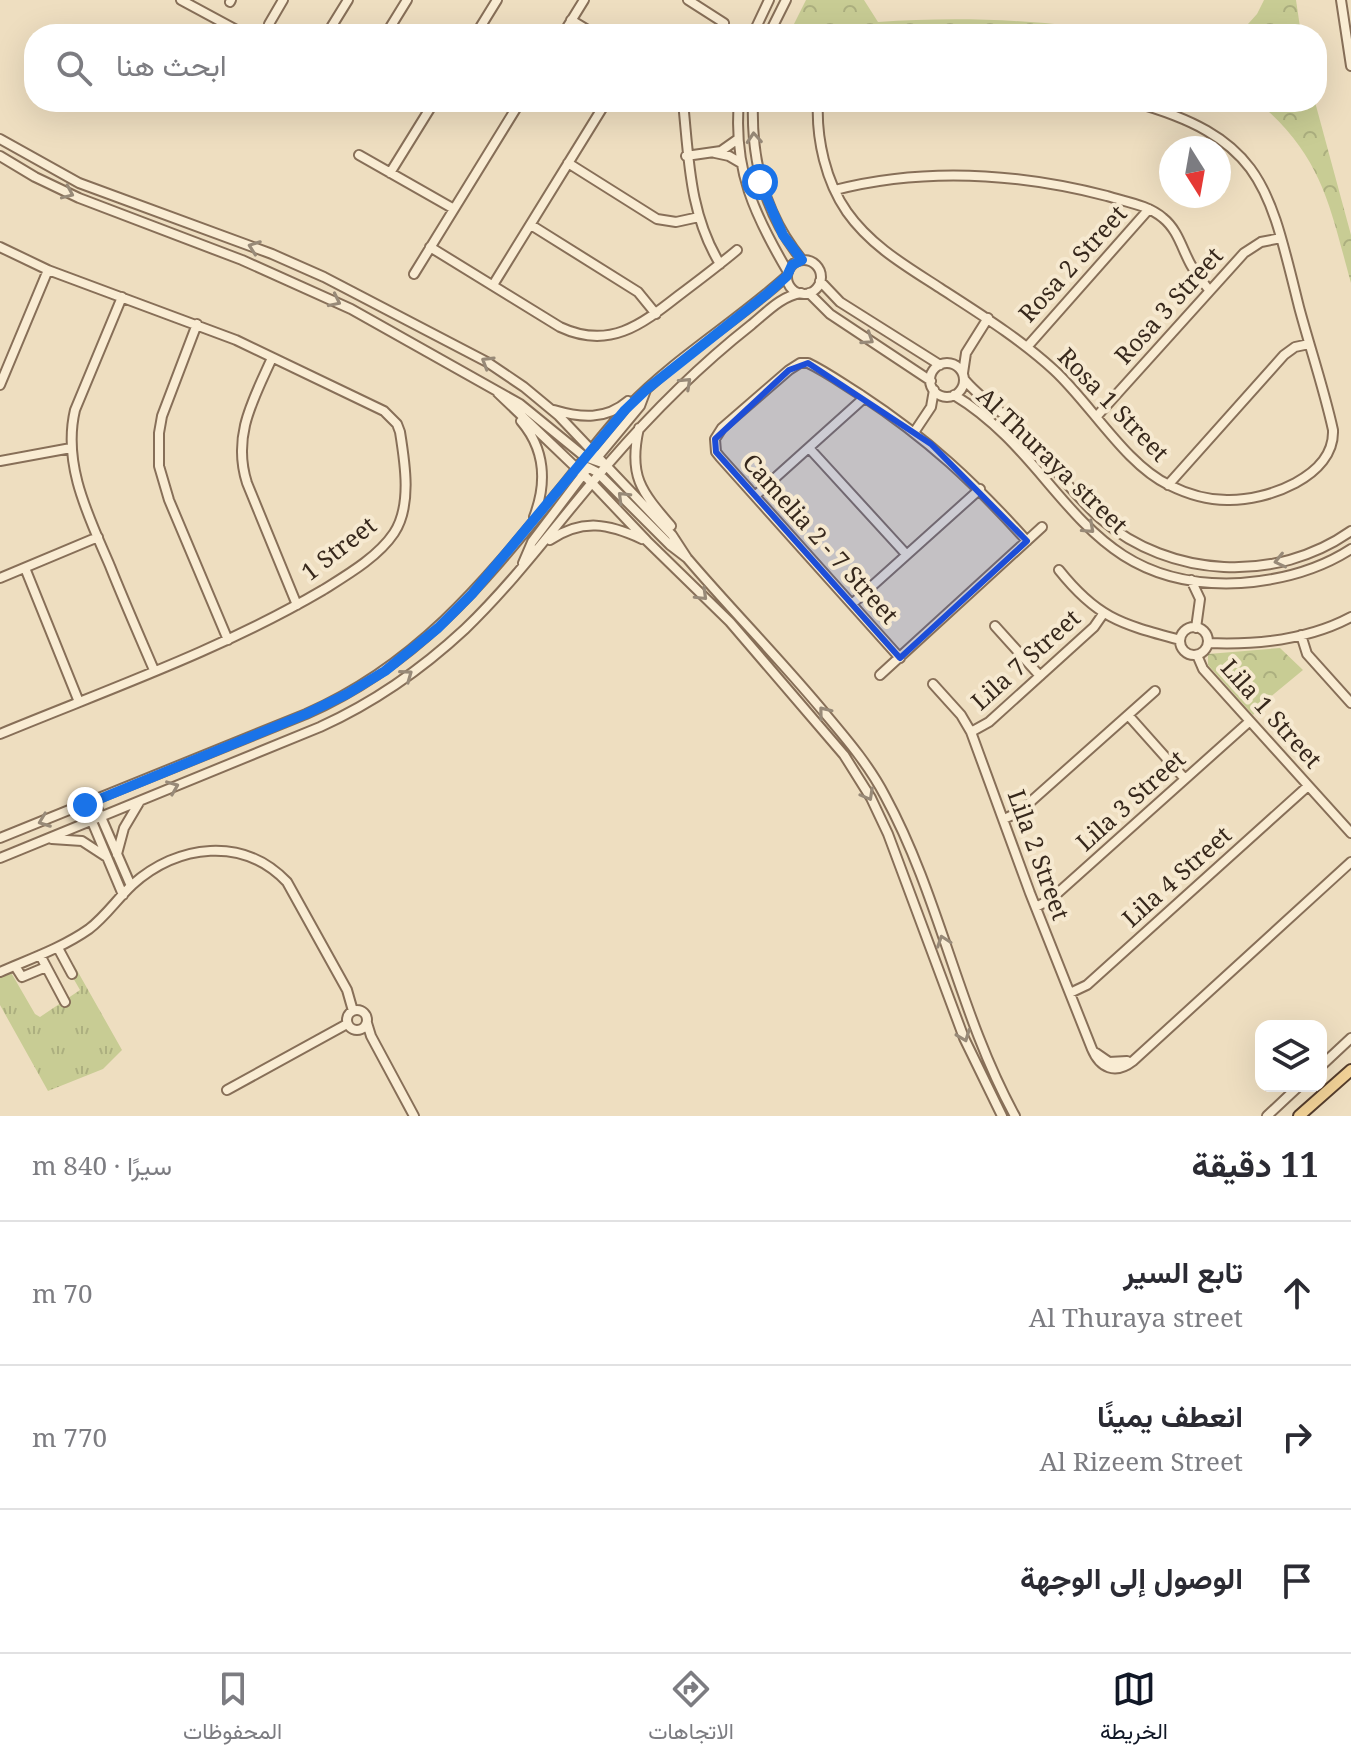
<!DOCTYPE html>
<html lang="ar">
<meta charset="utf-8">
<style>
body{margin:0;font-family:"Noto Serif",Vazirmatn,serif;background:#f7f7f7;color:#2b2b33;direction:rtl}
.controls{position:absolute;right:24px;bottom:24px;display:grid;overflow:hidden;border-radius:16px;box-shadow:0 8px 32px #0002}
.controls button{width:72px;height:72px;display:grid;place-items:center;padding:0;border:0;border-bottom:2px solid #e1e1e2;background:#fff;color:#2b2b33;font:40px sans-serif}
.compass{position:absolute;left:1159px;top:136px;width:72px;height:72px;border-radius:50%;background:#fff;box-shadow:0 8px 32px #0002;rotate:169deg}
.stop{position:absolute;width:24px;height:24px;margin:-18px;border:6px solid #1a73e8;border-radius:50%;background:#fff}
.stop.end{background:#1a73e8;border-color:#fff;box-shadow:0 2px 8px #0008}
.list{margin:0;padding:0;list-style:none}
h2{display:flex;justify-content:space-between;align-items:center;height:104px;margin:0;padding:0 32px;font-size:34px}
h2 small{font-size:26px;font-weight:400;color:#7c7c81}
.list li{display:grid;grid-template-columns:52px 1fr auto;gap:24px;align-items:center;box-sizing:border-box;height:144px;padding:0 32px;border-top:2px solid #e1e1e2}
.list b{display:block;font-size:30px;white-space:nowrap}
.list p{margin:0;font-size:26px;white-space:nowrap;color:#7c7c81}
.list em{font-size:26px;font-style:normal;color:#7c7c81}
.icon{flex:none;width:44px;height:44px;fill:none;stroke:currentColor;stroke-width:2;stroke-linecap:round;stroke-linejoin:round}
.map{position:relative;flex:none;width:1351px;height:1116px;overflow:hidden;direction:ltr}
.search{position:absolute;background:#fff;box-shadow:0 8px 32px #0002;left:24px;right:24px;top:24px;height:88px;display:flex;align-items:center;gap:20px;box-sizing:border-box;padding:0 28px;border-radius:32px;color:#7c7c81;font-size:30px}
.sheet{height:536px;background:#fff}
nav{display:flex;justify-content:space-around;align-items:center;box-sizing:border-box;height:112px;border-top:2px solid #e1e1e2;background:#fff;font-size:22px;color:#7c7c81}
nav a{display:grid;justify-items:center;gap:4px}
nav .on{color:#111827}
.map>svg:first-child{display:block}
.grass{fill:url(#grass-tufts)}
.park{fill:url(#park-crowns)}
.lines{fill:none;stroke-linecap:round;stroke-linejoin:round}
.minor-casing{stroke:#876f58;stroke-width:12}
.major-casing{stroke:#553d2c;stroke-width:14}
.minor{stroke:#f9ecd3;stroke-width:8}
.major{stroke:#f2d297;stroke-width:10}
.oneway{stroke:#988a78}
.route{stroke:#1a73e8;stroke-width:10}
.marked{fill:#1d4ed8;fill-opacity:0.2;stroke:#1d4ed8;stroke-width:6;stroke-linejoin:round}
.labels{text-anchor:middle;stroke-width:8;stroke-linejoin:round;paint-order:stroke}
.street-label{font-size:24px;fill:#37281c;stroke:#f6e9d0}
</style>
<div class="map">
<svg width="1351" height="1116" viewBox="0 0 1351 1116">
<defs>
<pattern id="grass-tufts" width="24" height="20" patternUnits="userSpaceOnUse" patternTransform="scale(2)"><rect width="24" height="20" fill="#c8cc94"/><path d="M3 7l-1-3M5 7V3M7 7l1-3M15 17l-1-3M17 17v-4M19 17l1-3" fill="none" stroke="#acaf7f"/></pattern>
<pattern id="park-crowns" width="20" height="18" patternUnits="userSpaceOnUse" patternTransform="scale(2)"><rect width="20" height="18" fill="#c8cc94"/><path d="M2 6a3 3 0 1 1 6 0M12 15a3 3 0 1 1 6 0" fill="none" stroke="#acaf7f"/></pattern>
</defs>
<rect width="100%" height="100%" fill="#eedec0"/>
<!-- grass -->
<path class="grass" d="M74 965 122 1050 103 1069 48 1091 0 1005V973L9 969 35 1014 40 1017 80 990 68 969Z"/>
<!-- park -->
<path class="park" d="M806 0H864L878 22C963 16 1047 20 1131 34H1033L973 30 789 34Z
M1264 0H1296L1301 34H1239L1257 14Z
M1258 102H1315L1351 235V283C1329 204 1323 158 1258 102Z
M1280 648 1303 670 1269 698 1253 715 1208 665V654Z"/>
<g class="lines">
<defs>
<path id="minor" d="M181 0 244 34
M688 0 724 23
M1341 0 1351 66
M230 2 231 0
M571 20 594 34
M269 24 283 0
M327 34 348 0
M386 34 407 0
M476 34 497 0
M563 34 584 0
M753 34 769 0
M769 34 786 0
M683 102C689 159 689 213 720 264
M739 102C733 170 755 216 788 272
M753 102C751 160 765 215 802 260
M818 102C816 139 826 182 847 212 871 246 906 266 940 288 980 314 1019 338 1054 370 1090 403 1126 465 1169 485 1187 494 1207 500 1227 500 1266 501 1335 477 1333 430 1324 389 1310 348 1299 307 1269 187 1263 138 1133 102
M0 139 79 183 272 254 324 277 487 362 524 387 559 416 672 535 687 558
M715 153 729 156 741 163
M359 155 454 209
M0 156 35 177 79 198 242 260 351 309 520 404 585 457 605 464
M686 156 721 151 738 139
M568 163 657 219 676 222 699 217
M390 173 434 102
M835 190C925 167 1017 173 1107 196 1126 202 1148 205 1163 218 1178 230 1182 249 1191 265 1196 274 1203 282 1209 290
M531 225 638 292 656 314
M0 247 48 270 236 340 384 411 397 424 400 432C405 463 412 506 394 533 378 557 347 575 323 590 221 650 109 689 0 734
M430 247 560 327C609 350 641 325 678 296 698 281 718 266 737 250
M787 277a17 17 0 1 1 34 0a17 17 0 1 1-34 0Z
M414 274 520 102
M820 281 840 302 940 365
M493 285 606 102
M809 293 830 314 931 381
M122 297 75 410C62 465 89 517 110 566 124 601 139 635 154 670
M197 324 162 416 159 433V466L169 500 228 640
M1027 347 1149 209
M272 358C253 400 232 436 247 483L297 605
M930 380a17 17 0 1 1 34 0a17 17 0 1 1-34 0Z
M963 373 966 353 988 318
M964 379C979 398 1002 411 1019 428 1047 457 1070 492 1101 519 1170 578 1276 584 1351 531
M0 385 48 270
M498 393 592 483 647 541 730 622 844 755 871 798 888 834 964 1038 1002 1116
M954 395C1064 461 1080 592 1241 583 1281 580 1317 571 1351 549
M554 410C581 418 606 420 628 401
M1097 416 1244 253 1261 242 1281 238
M521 421C545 449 547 483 534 517
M639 428C628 476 641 491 671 526
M915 431 931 407 934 390
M809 448 906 554
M596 459 640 406 646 390
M0 461 71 448
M577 468 587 467 597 472 670 545 687 558C733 612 783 662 828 717 849 742 870 767 885 796 940 897 959 1014 1015 1116
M1168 485 1284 355 1295 347 1309 344
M756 495 864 398
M550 540C583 518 609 524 642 539
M523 563 532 542 585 472
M25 568 79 702
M1059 570C1098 619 1122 624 1180 640
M0 578 98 537
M1191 580 1200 599 1196 628
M852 604 980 489
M995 626 1040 676
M1180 641a14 14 0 1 1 28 0a14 14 0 1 1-28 0Z
M1301 635 1307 654 1351 703
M1208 643C1256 645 1308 640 1351 617
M1197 655 1203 669 1351 833
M900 658 720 457 716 452 715 439 722 428 789 370 800 363H808C827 372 843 384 861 395 928 439 974 482 1027 541
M880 675 1042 527
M933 684 961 715 971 732 1030 893 1092 1049C1100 1068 1115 1075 1133 1061L1351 862
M1128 715 1185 779
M971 732 989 722 1094 627 1103 614
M94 801 131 886
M85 805 123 895
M1004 819 1019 812 1155 691
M0 838 306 714C422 663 488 577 566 482 586 457 605 430 628 407 675 358 736 322 787 276
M52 839 82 841 105 856
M117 854 124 828 140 801
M0 858 320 727C373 703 422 669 465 629 518 578 560 519 608 464 651 414 699 366 751 325 766 313 781 296 801 293
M1036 907 1051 899 1250 721
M58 948 72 974
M40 955 65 1002
M15 966 22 977 46 967
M0 972C30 959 62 948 89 929 106 916 117 899 132 885 178 844 243 836 287 882L347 990 353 1011
M1070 993 1087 985 1308 786
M347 1020a10 10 0 1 1 20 0a10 10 0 1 1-20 0Z
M367 1023 371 1036 414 1116
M1096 1053 1109 1062 1127 1061
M1321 1066 1351 1038
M227 1090 347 1024
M1267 1116 1299 1086"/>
<path id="major" d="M1299 1116 1351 1070"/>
</defs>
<!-- minor casing -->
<use href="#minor" class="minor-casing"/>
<!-- major casing -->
<use href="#major" class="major-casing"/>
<!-- minor -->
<use href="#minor" class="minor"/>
<!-- major -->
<use href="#major" class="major"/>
</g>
<!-- one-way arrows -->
<defs><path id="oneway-chevron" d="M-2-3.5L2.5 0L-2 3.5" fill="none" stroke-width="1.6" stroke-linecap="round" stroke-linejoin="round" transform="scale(2)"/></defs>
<g class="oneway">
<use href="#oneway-chevron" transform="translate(754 138) rotate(-94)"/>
<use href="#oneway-chevron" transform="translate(68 193) rotate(24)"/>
<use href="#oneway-chevron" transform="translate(254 247) rotate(-160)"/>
<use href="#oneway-chevron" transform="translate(335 301) rotate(26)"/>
<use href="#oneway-chevron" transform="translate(868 339) rotate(33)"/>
<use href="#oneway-chevron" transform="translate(487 362) rotate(-149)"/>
<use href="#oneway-chevron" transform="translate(686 383) rotate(-43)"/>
<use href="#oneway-chevron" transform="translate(623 497) rotate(-135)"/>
<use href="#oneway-chevron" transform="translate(1089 528) rotate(42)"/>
<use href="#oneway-chevron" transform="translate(1280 561) rotate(167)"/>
<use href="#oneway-chevron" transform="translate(702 595) rotate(44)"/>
<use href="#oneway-chevron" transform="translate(407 675) rotate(-36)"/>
<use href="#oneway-chevron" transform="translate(824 712) rotate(-129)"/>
<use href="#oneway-chevron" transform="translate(173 787) rotate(-22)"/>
<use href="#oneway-chevron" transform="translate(868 795) rotate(61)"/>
<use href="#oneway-chevron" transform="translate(44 821) rotate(159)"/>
<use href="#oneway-chevron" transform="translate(943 941) rotate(-109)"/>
<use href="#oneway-chevron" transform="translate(964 1036) rotate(69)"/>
</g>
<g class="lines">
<!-- route -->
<path class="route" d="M85 805 306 714 347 694 385 671 438 628 472 594 625 410 647 389 767 294 787 276 792 265 802 260 783 235 760 182"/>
</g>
<!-- marked area -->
<path class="marked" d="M808 363 931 444 1027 541 900 658 716 452 715 439 789 370Z"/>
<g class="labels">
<!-- street labels -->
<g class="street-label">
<text transform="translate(1073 264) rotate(-48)" y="8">Rosa 2 Street</text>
<text transform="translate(1169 306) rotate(-48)" y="8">Rosa 3 Street</text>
<text transform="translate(1113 405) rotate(46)" y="8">Rosa 1 Street</text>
<text transform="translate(1052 461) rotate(44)" y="8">Al Thuraya street</text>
<text transform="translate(820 539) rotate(48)" y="8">Camelia 2 - 7 Street</text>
<text transform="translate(339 549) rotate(-38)" y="8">1 Street</text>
<text transform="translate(1026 660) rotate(-42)" y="8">Lila 7 Street</text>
<text transform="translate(1271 714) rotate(48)" y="8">Lila 1 Street</text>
<text transform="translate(1131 801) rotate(-42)" y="8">Lila 3 Street</text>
<text transform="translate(1038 855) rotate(70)" y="8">Lila 2 Street</text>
<text transform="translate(1177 877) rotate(-42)" y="8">Lila 4 Street</text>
</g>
</g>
</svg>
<div class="controls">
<button><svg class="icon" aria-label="layers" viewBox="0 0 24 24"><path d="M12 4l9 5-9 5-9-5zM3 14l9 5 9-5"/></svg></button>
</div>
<svg class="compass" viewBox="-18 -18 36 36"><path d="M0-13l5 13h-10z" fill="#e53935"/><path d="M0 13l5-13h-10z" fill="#7c7c81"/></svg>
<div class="stop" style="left:760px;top:182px"></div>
<div class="stop end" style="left:85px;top:805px"></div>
<div class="search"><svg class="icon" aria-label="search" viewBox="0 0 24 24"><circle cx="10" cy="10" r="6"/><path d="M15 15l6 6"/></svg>ابحث هنا</div>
</div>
<section class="sheet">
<h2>11 دقيقة<small>سيرًا · 840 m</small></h2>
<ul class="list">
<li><svg class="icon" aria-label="ahead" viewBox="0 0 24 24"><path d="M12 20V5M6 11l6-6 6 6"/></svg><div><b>تابع السير</b><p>Al Thuraya street</p></div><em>70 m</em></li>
<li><svg class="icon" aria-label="right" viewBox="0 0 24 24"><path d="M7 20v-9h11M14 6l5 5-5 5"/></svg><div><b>انعطف يمينًا</b><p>Al Rizeem Street</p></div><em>770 m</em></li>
<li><svg class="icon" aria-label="arrive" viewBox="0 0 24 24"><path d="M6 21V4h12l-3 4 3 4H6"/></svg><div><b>الوصول إلى الوجهة</b></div></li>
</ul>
</section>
<nav>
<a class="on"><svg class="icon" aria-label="map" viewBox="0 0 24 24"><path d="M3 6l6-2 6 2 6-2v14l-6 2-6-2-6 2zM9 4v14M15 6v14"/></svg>الخريطة</a>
<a><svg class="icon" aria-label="directions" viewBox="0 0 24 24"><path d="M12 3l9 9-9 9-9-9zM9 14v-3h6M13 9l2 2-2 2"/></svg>الاتجاهات</a>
<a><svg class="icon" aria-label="saved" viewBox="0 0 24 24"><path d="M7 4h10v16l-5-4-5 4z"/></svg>المحفوظات</a>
</nav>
